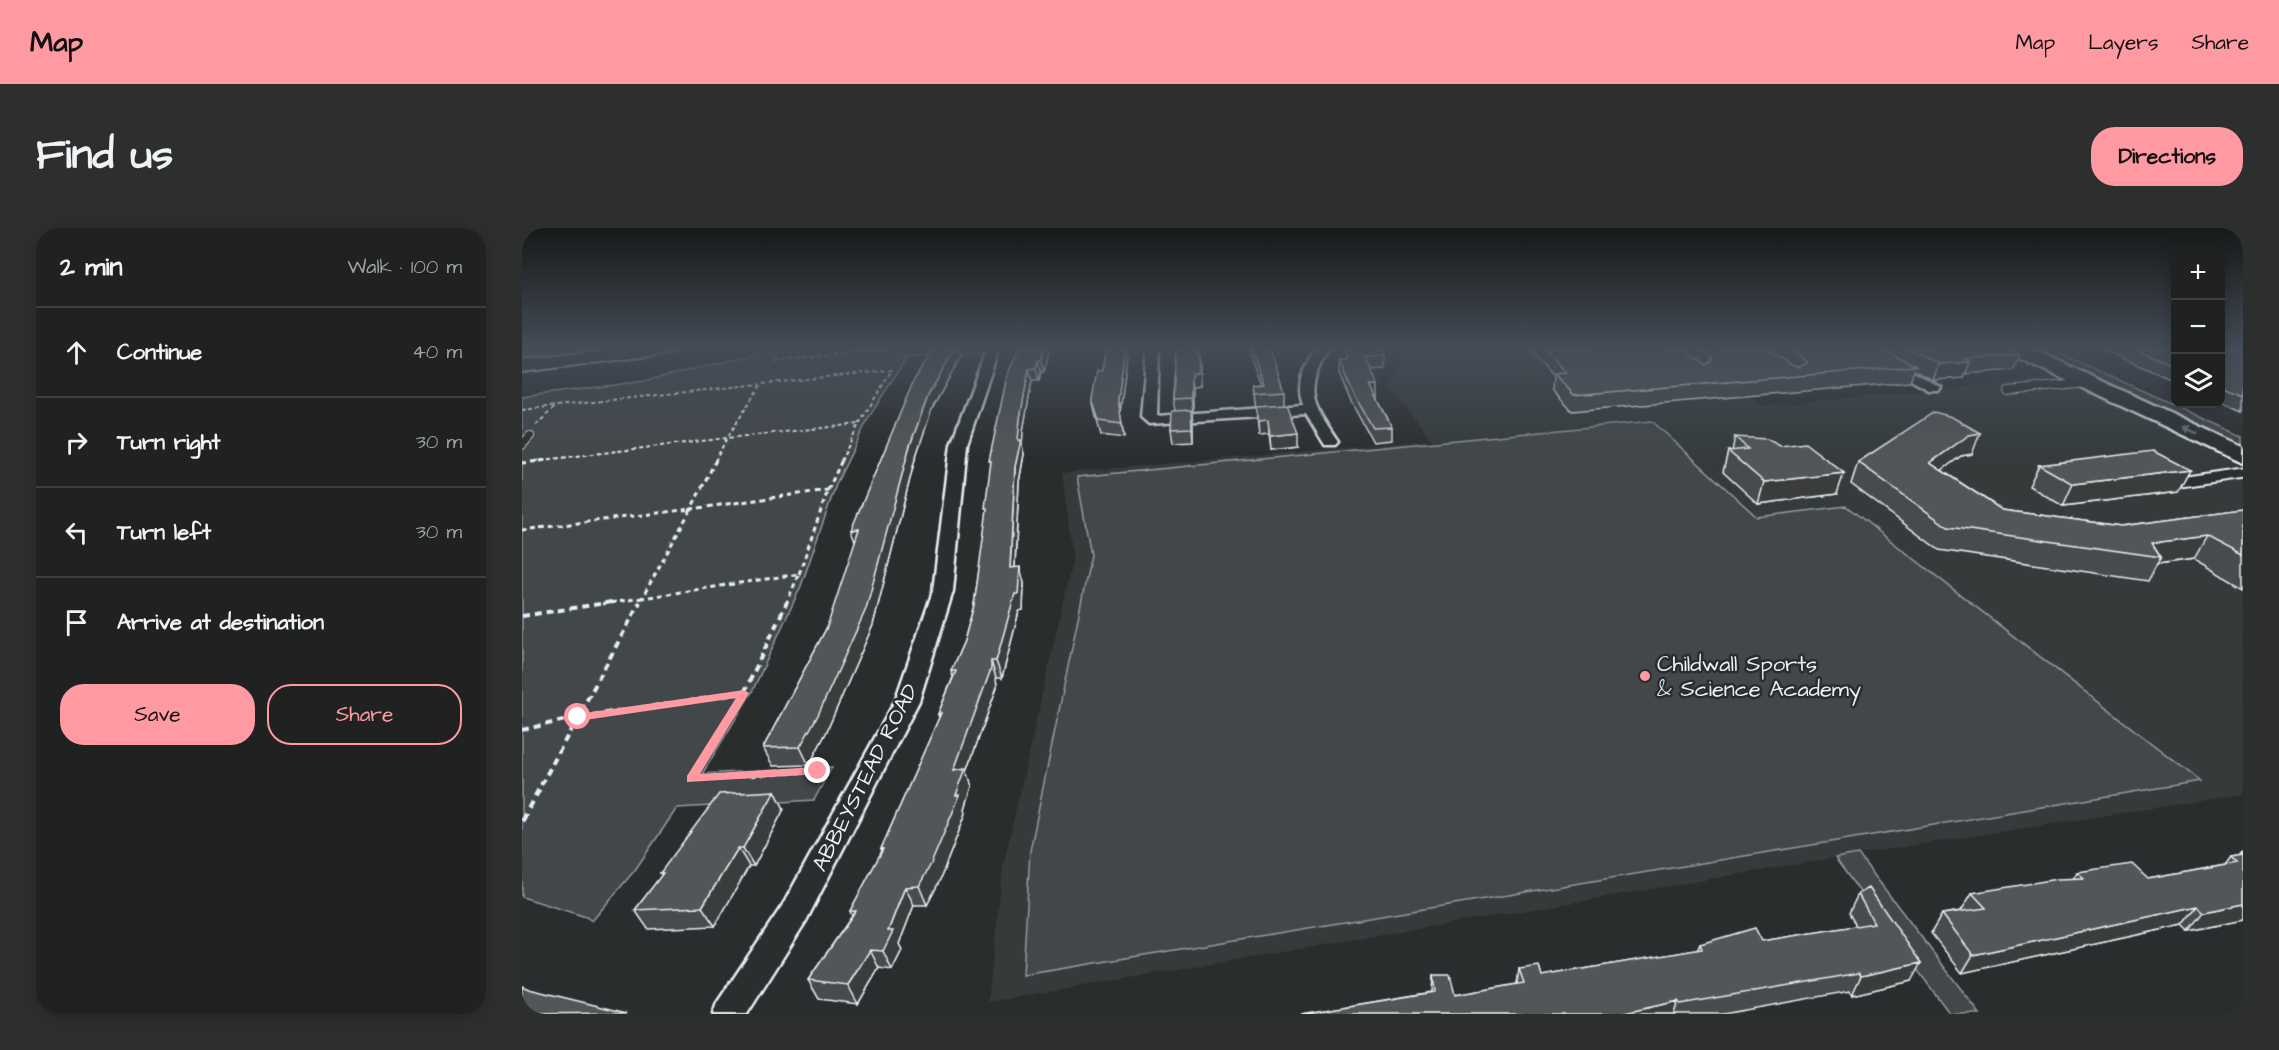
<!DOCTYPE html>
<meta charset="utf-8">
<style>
body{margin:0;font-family:"Architects Daughter",sans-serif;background:#2d2f2f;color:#f1f3f6}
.controls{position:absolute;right:18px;top:18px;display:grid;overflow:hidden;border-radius:12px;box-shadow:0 3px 15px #0003}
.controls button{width:54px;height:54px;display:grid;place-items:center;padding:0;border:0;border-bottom:2px solid #3d3f40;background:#202222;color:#f1f3f6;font:30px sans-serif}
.stop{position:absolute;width:18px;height:18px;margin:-14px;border:4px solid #ff9aa2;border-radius:50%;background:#fff}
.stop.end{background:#ff9aa2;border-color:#fff;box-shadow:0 2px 6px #0008}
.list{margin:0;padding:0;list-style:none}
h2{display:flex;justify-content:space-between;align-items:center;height:78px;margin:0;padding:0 24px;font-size:26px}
h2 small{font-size:20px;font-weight:400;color:#a2a4a5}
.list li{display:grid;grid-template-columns:39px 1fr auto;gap:18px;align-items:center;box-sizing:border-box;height:90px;padding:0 24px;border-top:2px solid #3d3f40}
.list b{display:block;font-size:22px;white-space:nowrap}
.list em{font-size:20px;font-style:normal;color:#a2a4a5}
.actions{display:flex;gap:12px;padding:18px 24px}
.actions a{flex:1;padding:14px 0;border:2px solid #ff9aa2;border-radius:24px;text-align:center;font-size:21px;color:#ff9aa2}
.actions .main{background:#ff9aa2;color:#111}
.icon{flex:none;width:33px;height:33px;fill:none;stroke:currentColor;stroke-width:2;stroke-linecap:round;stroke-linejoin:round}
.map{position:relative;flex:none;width:1721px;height:786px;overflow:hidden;border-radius:24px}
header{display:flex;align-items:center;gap:36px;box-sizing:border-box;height:84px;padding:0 30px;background:#ff9aa2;color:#111}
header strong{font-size:28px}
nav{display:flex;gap:33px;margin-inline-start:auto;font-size:21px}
.intro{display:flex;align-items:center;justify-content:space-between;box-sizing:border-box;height:144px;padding:0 36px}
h1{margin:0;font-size:42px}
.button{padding:15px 27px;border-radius:24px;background:#ff9aa2;color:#111;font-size:21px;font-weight:700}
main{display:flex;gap:36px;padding:0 36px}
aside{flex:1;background:#202222;border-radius:24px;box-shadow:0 3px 15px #0003}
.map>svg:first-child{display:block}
.built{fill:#363a3b}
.green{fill:#424648;stroke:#959ca0;stroke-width:1.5}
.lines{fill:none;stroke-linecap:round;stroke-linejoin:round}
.lane-far1-casing{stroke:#e8f1f8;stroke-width:10}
.lane-casing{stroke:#e8f1f8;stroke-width:13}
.street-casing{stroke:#e8f1f8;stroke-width:5}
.secondary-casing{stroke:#e8f1f8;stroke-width:4}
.highway-casing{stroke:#e8f1f8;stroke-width:5}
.path-far3{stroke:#e8f1f8;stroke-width:2;stroke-dasharray:4 3;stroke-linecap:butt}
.path-far2{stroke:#e8f1f8;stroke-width:3;stroke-dasharray:5 4;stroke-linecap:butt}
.path-far1{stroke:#e8f1f8;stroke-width:4;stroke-dasharray:7 5;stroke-linecap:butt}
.path{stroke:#e8f1f8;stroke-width:5;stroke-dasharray:8 6;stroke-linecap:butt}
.lane-far1{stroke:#2a2d2e;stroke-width:8}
.lane{stroke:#2a2d2e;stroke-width:9}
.street{fill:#2a2d2e;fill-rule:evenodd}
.secondary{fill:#2a2d2e;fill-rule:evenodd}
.highway{fill:#2a2d2e;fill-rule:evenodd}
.wall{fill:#474b4d;stroke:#e8f1f8;stroke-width:1.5}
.shaded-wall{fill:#3a3d3e;stroke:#e8f1f8;stroke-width:1.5}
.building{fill:#535759;stroke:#e8f1f8;stroke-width:1.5}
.oneway{fill:#6c7275}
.route{fill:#ff9aa2}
.poi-dot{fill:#ff9aa2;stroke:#2a2d2e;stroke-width:2}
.labels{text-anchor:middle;stroke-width:5;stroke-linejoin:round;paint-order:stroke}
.poi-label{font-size:22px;fill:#e8f1f8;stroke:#2a2d2e;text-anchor:start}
.street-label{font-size:22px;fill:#e8f1f8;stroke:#2a2d2e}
</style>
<header>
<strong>Map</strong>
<nav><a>Map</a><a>Layers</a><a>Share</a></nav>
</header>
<div class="intro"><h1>Find us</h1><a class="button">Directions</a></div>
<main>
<aside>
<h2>2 min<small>Walk · 100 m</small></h2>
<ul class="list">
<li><svg class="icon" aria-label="ahead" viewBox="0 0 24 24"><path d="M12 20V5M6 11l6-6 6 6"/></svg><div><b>Continue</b></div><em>40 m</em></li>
<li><svg class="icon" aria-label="right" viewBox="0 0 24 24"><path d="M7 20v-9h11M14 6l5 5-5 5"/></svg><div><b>Turn right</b></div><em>30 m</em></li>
<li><svg class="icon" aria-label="left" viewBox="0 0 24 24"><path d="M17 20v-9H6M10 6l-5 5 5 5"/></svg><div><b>Turn left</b></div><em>30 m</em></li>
<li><svg class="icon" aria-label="arrive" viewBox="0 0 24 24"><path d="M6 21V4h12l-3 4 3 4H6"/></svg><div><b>Arrive at destination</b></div></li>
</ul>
<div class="actions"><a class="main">Save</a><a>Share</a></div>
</aside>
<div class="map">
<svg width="1721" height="786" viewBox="0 0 1721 786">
<rect width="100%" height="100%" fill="#2a2d2e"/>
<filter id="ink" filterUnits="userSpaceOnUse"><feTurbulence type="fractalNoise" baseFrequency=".0167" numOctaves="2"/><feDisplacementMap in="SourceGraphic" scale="12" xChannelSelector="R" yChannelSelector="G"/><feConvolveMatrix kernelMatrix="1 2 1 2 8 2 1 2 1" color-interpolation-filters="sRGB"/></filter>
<g filter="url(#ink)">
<!-- built -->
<path class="built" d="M908 120H1167L1240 178 1538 150 1721 239V566L1336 626 466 774 481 639 551 330 540 245 910 212 869 160 884 122Z"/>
<!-- green -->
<path class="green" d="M9 120H118L83 126 0 131V128Z
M262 120H454L451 125 385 129 347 189 315 254 279 358 230 464 180 546 310 539 292 572 155 580 113 642 70 693 64 689 0 669V169L122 153Z
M1501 120H1526L1721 208V222Z
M1130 193 1235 289 1324 278 1678 553 501 747 508 623 569 327 555 249Z
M1336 626 1458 786H1428L1313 630Z"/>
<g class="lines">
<defs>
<path id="lane-far1" d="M382 125 471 120
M1486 163 1566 155
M0 217 8 208"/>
<path id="lane" d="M1658 254 1721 245"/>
<path id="street" d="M465 120H477L445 216 431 363 397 473 284 693 225 786H191L195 775 262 675 373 473 411 363 429 216Z
M625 120H637L635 188 781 177C773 154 782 139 794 120H807C781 163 790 175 816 214L813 217H803L784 186 627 196 619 189Z
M1330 120H1346L1419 159 1417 162H1407Z"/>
<path id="secondary" d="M102 120H159L156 124 150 125 0 144V132Z"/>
<path id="highway" d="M1481 120H1508L1721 218V235L1484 124Z"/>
</defs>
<!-- lane-far1 casing -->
<use href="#lane-far1" class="lane-far1-casing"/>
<!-- lane casing -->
<use href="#lane" class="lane-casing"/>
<!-- street casing -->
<use href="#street" class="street-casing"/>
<!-- secondary casing -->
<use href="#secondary" class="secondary-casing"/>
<!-- highway casing -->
<use href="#highway" class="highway-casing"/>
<!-- path-far3 -->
<path class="path-far3" d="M254 133 370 121
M0 182 33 178
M14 197 34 178 238 156
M13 233 205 210 239 156 370 142 337 196
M193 233 205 210 337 196 319 233"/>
<!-- path-far2 -->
<path class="path-far2" d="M194 232 169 281 306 262
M0 235 26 232
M306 262 320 232
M0 302 169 281 120 370 277 346 264 376
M277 346 306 262
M80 376 120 370 117 376"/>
<!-- path-far1 -->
<path class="path-far1" d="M0 388 90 374
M222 465 265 374
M0 502 56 489 222 465 169 551 296 543
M19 557 118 374"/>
<!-- path -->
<path class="path" d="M0 593 20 556"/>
<!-- lane-far1 -->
<use href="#lane-far1" class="lane-far1"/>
<!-- lane -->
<use href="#lane" class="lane"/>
<!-- street -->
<use href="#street" class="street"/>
<!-- secondary -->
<use href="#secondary" class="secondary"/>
<!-- highway -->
<use href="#highway" class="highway"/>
</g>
<!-- wall -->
<path class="wall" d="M412 120 439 128 410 181 393 231 351 397 304 505 287 537 251 538 241 520 305 399Z
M528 120 522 144H519L517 153H510L501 203 500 217 502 226 497 254 493 339 502 355 501 382 497 383 480 450H474L475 459 445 543 450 558 443 581 444 585 417 654 405 677H392L377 716 380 722 370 742 357 740 336 776 297 771 286 752 330 688 328 683 360 623 359 621 417 490 416 486 431 449 429 443 442 413 452 377 485 148Z
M584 120H606L598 185 602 210 579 207 573 185 570 171 580 143Z
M654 120H675V125L678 137V158L671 159V183H670L671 195V214L651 215 649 201 653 183 651 171Z
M728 120 762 163V176L776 219 749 222 747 206 737 207 731 157 739 156 729 131Z
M823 120H859L863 128V141L849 142 856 170H855L870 199V212L851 214 829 174 817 145V132H824Z
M1005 120H1160L1166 124 1167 120H1493L1492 124 1498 127 1491 142 1443 146 1442 150 1411 152 1392 142 1388 154 1050 183 1030 162 1031 149Z
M1577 120H1653V153Z
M1698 120H1721V183L1698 173Z
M1213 209 1315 266 1236 276 1201 244 1206 223H1210Z
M1450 226 1439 228 1419 242 1480 282 1599 298 1721 282V360L1672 331 1635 336 1626 353 1417 322 1329 256 1336 234Z
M1517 237 1668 242 1656 264 1541 278 1507 258Z
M253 563 262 581 232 638H227L193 698 126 701 113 682 140 647 138 645Z
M1721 623V692L1667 703 1661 697 1440 745 1409 705 1420 686 1439 683 1450 665 1551 651 1555 644 1626 651 1703 637 1709 629 1717 628Z
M1336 666 1389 753 1330 767 1328 763 1201 786H779L910 764 911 747 933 767 995 756 997 741 1020 748 1175 722 1178 716 1240 713 1334 698 1327 685Z"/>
<!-- shaded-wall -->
<path class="shaded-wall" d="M433 120H437L439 128 410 181 393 231 351 397 304 505 287 537 278 519 406 168Z
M522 120H528L522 144 519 132Z
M603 120H606L598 185 602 210 596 171Z
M1477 120H1493L1491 127Z
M677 125 678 137V158L671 159V183L669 170V146Z
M516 132 519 144 517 153 514 140Z
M1448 134 1442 150 1411 152 1417 136Z
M507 141 510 153 501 203 500 217 502 226 497 254 492 356 488 340 493 239 498 190Z
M848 157H856V170L848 171Z
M669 182 671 195V214L670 200Z
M746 192 747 206 737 207 736 193Z
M776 205V219L749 222 748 208Z
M1458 205 1450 226 1439 228 1400 257 1408 235 1447 207Z
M1668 242 1656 264 1541 278 1551 256Z
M1322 245 1315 266 1236 276 1242 254Z
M337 301 335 318 329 302Z
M1685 308 1672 331 1635 336 1639 329 1630 315Z
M498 339 502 355 501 382 497 383 480 450 474 433Z
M469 433 474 450 475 459 445 543 450 558 443 581 444 585 417 654 405 677 397 658 434 567 432 542Z
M253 563 262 581 232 638 221 620Z
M216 620 227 638 193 698 180 679Z
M383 659 392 677 377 716 380 722 370 742 361 723 366 703Z
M1721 676V692L1667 703 1682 684Z
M1676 678 1661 697 1440 745 1451 727Z
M348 722 357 740 336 776 326 757Z
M1399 735 1389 753 1330 767 1339 748Z
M1156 773 1152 786H1098Z"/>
<!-- building -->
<path class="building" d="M412 120H433L406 168 388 217 344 381 296 487 278 519 241 520 305 399 337 301 329 302 392 152Z
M497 120H522L519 132H516L514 140 507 141 498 190 496 212H499L493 239 488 340 498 339 496 366H493L474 433H469V441L432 542 444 540 434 567H438L409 636 397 658 383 659 366 703H371L361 723 348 722 326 757 286 752 334 683H328L361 621H359L419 485 416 486 434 443H429L442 413 452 377 464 289 465 280H463L469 233H467L485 148Z
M584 120H603L596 171 600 196 577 193 570 171 575 143H580Z
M654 120H674V125H677L676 145 669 146V170L651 171Z
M729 120H748L762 163 732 165 731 157 742 156Z
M823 120H859L863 128 843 129 856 157H848L870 199 851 200 829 161 817 132H824Z
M1021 120H1160L1184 137 1189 134 1190 129 1179 120H1243L1271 138 1278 139 1286 134 1265 120H1359L1394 138 1052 167 1032 146 1044 145Z
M1385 120H1485L1498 127 1443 131 1448 134 1417 136Z
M1612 120H1653V138Z
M1698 120H1721V166L1698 157Z
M765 176 776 205 748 208 746 192 736 193 734 178Z
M669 182 670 200 649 201 650 183Z
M1412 184 1430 189 1458 205 1447 207 1408 235 1480 282 1599 298 1721 282V327L1685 308 1630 315 1639 329 1426 299 1336 234Z
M1213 209 1245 211 1258 218 1283 215 1322 245 1242 254 1206 223 1226 221Z
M1631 223 1668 242 1551 256 1517 237Z
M253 563 221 620H216L180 679 113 682 141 645H138L197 566Z
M1721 627V676L1682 684 1676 678 1451 727 1420 686 1464 680 1450 665 1535 651 1562 650 1555 644 1610 636 1626 651 1715 635 1709 629Z
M1347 660 1399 735 1339 748 1337 745 1158 776 1156 773 1098 786H779L913 764 911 747H928L933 767 1002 755 997 741 1017 738 1020 748 1180 721 1178 716 1233 700 1240 713 1352 695 1336 666Z
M0 758 7 761 105 785 0 786Z"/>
<!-- one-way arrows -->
<defs><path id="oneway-solid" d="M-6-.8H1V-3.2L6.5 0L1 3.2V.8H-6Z" transform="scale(1.5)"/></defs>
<use class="oneway" href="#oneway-solid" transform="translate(1668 202) rotate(-155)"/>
</g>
<!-- sky -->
<linearGradient id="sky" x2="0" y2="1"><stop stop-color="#171919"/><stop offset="0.52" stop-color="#444c57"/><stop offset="1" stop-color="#444c57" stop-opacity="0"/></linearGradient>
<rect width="1721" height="230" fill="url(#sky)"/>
<!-- route -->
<path class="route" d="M222 462 227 465 178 546 296 539 300 540V546L165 554V548L214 470 56 493 50 489 56 486Z"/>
<!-- markers -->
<circle class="poi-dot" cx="1123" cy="448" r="6"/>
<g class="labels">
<!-- poi labels -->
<g class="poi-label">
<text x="1135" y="443">Childwall Sports<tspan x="1135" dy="25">&amp; Science Academy</tspan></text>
</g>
<!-- street labels -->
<g class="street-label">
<text transform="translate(342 549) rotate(-63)" y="8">ABBEYSTEAD ROAD</text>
</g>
</g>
</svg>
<div class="controls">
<button>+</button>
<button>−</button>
<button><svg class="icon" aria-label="layers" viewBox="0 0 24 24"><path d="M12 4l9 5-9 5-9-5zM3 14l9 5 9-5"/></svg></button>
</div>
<div class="stop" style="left:56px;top:489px"></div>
<div class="stop end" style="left:296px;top:543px"></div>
</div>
</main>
